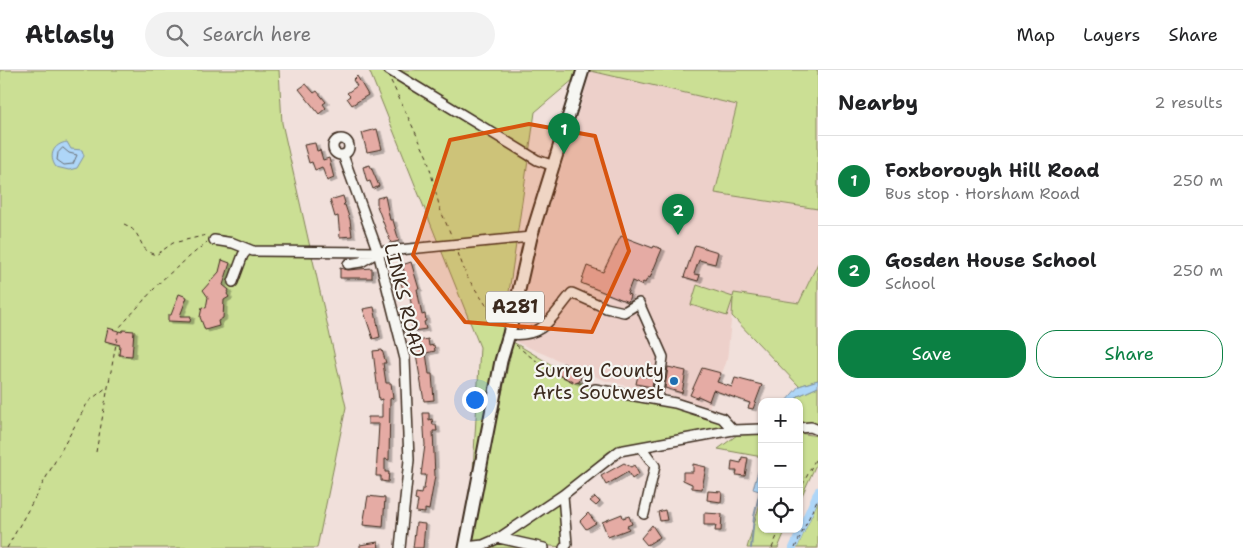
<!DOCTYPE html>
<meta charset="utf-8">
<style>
body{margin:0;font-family:"Shantell Sans",sans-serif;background:#f2f2f2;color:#202124}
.controls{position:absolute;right:15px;bottom:15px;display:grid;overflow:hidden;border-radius:10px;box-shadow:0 1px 4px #0004}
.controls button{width:45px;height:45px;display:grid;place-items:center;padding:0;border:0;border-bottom:1px solid #e0e0e0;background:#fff;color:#202124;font:25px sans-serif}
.you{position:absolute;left:474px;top:329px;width:18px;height:18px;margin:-12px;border:4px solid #fff;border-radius:50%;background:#1a73e8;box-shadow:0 0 0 8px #1a73e833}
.badge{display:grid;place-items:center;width:32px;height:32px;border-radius:50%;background:#0b8043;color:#fff;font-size:16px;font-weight:700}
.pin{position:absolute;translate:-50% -41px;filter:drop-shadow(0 1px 2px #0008)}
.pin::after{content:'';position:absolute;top:26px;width:18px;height:15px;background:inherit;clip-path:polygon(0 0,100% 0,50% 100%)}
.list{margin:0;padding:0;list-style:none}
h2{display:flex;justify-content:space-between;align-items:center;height:65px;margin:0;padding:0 20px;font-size:21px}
h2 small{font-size:16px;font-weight:400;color:#757577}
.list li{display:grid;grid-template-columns:32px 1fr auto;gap:15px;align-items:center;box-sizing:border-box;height:90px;padding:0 20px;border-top:1px solid #e0e0e0}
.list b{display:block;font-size:19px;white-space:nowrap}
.list p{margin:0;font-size:16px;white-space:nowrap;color:#757577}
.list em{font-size:16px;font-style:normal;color:#757577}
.actions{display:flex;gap:10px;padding:15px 20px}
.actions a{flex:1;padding:11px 0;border:1px solid #0b8043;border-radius:20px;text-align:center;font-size:18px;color:#0b8043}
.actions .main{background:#0b8043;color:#fff}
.icon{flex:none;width:28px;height:28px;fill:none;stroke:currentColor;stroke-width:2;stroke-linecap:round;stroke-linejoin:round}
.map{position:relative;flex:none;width:818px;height:478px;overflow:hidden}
header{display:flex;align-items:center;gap:30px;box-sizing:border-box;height:70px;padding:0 25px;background:#fff;border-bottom:1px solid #e0e0e0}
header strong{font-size:24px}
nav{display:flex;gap:28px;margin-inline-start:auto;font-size:18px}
.search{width:350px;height:45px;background:#f2f2f2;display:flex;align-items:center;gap:12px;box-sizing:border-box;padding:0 18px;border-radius:28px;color:#757577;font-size:19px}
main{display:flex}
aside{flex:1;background:#fff}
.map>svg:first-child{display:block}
.built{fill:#edd0ca}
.green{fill:#cbdf94;stroke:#838459}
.water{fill:#aed6f8;stroke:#8091a1}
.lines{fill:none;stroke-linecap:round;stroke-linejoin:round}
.shore{stroke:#696f75;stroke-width:1}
.stream{stroke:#8091a1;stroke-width:2}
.canal{stroke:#aed6f8;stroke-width:8}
.building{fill:#e5aba4;stroke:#3b2a1e;filter:url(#shadow)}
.minor-casing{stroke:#3b2a1e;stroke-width:12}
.major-casing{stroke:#3b2a1e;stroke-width:15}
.path{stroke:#3b2a1e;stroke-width:1;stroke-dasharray:4 4;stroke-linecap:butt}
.minor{stroke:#f6f6f2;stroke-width:9}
.major{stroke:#f6f6f2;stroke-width:11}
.marked{fill:#d7540e;fill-opacity:0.2;stroke:#d7540e;stroke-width:4;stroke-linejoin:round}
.poi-dot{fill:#1f6fb2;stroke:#f6f6f2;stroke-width:2}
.labels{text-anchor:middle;stroke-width:4.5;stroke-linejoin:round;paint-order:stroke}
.shield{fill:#f6f6f2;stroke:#73675e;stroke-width:1}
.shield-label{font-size:18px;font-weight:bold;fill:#3b2a1e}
.street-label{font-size:19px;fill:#3b2a1e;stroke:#f6f6f2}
.poi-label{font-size:19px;fill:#3b2a1e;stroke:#f6f6f2;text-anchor:end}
</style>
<header>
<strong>Atlasly</strong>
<div class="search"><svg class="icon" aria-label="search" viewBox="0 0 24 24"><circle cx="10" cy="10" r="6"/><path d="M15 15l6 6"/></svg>Search here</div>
<nav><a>Map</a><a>Layers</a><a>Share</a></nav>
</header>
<main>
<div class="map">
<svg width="818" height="478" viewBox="0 0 818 478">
<defs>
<filter id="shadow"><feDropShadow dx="3.5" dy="2" stdDeviation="0" flood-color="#0004"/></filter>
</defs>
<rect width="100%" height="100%" fill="#f1e0db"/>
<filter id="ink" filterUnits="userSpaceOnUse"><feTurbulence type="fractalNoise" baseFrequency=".02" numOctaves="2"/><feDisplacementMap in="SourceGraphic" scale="10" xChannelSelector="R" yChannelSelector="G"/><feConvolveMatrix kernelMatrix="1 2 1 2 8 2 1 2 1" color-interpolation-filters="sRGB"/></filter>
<g filter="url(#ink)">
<!-- built -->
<path class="built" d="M591 1 737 35 715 122 818 139V193L799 233 734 223 727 290 709 337 673 326 606 311 516 272 522 267V256L516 254 528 204Z"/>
<!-- green -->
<path class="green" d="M0 0H279L282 53 346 337 317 478H0Z
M369 0H818V139L715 123 737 35 591 1 574 9 535 42 504 257 473 401 480 277Z
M818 193V310L799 316 732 246 733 228 727 246 691 235 697 215 733 227 734 223 799 233Z
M513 272 601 324 724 346 736 362 608 382 561 422 564 477 525 474 521 478H469Z
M818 317V355H799V332H794L798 326Z
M762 362V387L718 379 737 365Z
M799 363 818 366V390L799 432Z
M762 426V459H786L778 478H747Z
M818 431V478H797Z"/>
<!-- water -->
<path class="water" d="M67 72 71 79 82 80 84 86 77 98 69 100 56 97C48 86 53 74 67 72Z
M818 310V317L798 326 794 332H785L799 316Z
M762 388V422L753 419Z"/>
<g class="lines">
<!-- shore -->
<path class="shore" d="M63 78 69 83 77 85 73 94 64 95 57 90 58 83Z"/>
<!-- stream -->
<path class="stream" d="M751 478 754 447 760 421"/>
<!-- canal -->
<path class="canal" d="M793 478 818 421"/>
</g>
<!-- building -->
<path class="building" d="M357 6 368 25 352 35 347 28 350 26 347 23 357 16 353 10Z
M306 14 314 23 317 21 326 32 323 34 326 38 319 44 299 19Z
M377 59 382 79 367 82 362 63Z
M315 73 317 81 320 80 323 90 329 88 334 108 327 111 322 97 315 100 312 92 309 93 304 75Z
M370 95 379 116 373 119 370 111 367 112 363 97Z
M343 126 345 133 343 135H345L350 150 352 166 340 167 338 146 335 147 330 130Z
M385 126 390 150H393L399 171 391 173 377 136V128Z
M621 166 653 178 654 176 662 179 650 208 648 207 645 213 643 212 641 215 632 211 627 224 630 225 628 232 581 213 587 196 603 202Z
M695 175 718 182 715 194 699 190 694 204 700 205 698 211 684 207Z
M222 190 230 193 223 215 229 220 227 224 229 227 224 230 223 248 218 251 219 256 205 260 200 247 202 237 206 238 208 227 203 220 219 202Z
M411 192 419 219H417L422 245 425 244 426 251 424 252 426 259 413 261 410 245 406 246 405 239 412 238 409 222 404 223 398 203 404 201 402 195Z
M340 198 348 200 372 198V208H340Z
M179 224 187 227 180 246H191L190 252 168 251V245H171Z
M374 237 380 267 373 269 363 239Z
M108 258 122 262 123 260 134 261 132 286 119 285 120 275 105 271Z
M428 269 429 276 434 275 435 281 426 283 429 304H432L434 330 424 331 414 272Z
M382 280 386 293H383L386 313H391L393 328 390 329 389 390 385 389V402H389L388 412 381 411V406H376L379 354H368V347H382V329L379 330 373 281Z
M563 293 579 301 578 305 581 307 579 312 575 313 557 304Z
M668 297 686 301 682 323 665 318Z
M702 298 721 303 717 312 732 317 735 308 762 315 753 339 748 338 750 333 713 320 709 331 698 326 697 328 690 325Z
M638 305 654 308 652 317 636 314Z
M423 343H429V350L432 349 433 355H436L437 361H433L435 406 429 440 425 439V443L416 442 418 431 415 430 416 423 421 424 422 419H424L426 405H421L425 375Z
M742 387 748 388 745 406 736 405 737 401H731L732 391 741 393Z
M624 393 631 397 634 395 639 404 632 409 628 402 606 415 601 406Z
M693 394 706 397 702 419 692 418V414L683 410V402H693Z
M708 421 722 422 721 432 707 430Z
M368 426 385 428 383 457 363 455Z
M595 427 600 432 596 436 590 431Z
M665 440 667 450 660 451 658 442Z
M588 443 596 453 586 459 580 451Z
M704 443 722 444 721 461H715L716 455H704Z
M622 444 623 448 629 446 632 454 627 456 629 459 608 467 602 452Z
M416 453 425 454 423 478H413Z
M652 455 660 467 647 475 641 468Z
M378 472 379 478H360V475Z"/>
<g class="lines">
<defs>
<path id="minor" d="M389 0 537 90 554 96
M333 77a8 8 0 1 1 16 0a8 8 0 1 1-16 0Z
M343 85 378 182 405 289 409 390 400 478
M214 170 233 173 253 181 378 182 531 167
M348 194 361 192 378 182
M233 212 243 185 248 179
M509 264C545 268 552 246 572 223L606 238 624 242 639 233 663 287 657 330
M595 319 675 333 722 348 733 360
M799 358 811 357 818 360
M641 377 655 396 644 444
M563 425 567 474 564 478
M499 468 544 478
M466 477 483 475 499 468 563 425 619 381 733 360 762 359"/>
<path id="major" d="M465 478 501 291 509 264 531 167 583 0"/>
</defs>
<!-- minor casing -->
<use href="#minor" class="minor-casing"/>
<!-- major casing -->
<use href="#major" class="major-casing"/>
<!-- path -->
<path class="path" d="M391 11 427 87 440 139 452 167
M124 154C146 164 135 179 156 185L173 173 207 165
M458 183 467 207 501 257
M516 275C538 294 560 307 588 316
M96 382 119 258 162 210 207 172
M799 422 818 384
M7 478 88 332 107 317
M772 478 780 459
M795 478 818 428"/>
<!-- minor -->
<use href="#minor" class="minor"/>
<!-- major -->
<use href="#major" class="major"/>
</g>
</g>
<!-- marked area -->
<path class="marked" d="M529 54 595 66 629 181 592 262 465 252 413 185 450 70Z"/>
<!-- markers -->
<circle class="poi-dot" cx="674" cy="311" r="5"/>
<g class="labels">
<!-- shield labels -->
<rect class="shield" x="486" y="221.5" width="58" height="31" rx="4"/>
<g class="shield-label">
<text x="515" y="243">A281</text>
</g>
<!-- street labels -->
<g class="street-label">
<text transform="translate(405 230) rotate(76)" y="7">LINKS ROAD</text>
</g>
<!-- poi labels -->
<g class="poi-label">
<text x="664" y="307">Surrey County<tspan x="664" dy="22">Arts Soutwest</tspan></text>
</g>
</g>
</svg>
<div class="controls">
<button>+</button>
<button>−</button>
<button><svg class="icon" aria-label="locate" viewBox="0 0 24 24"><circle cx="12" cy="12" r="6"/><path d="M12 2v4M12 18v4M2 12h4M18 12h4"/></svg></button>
</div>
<div class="you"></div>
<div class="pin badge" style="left:564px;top:84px">1</div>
<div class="pin badge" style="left:678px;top:165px">2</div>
</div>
<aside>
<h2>Nearby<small>2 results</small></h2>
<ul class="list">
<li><span class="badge">1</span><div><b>Foxborough Hill Road</b><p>Bus stop · Horsham Road</p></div><em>250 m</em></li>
<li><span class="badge">2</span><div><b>Gosden House School</b><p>School</p></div><em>250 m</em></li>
</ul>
<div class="actions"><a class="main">Save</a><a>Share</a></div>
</aside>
</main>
